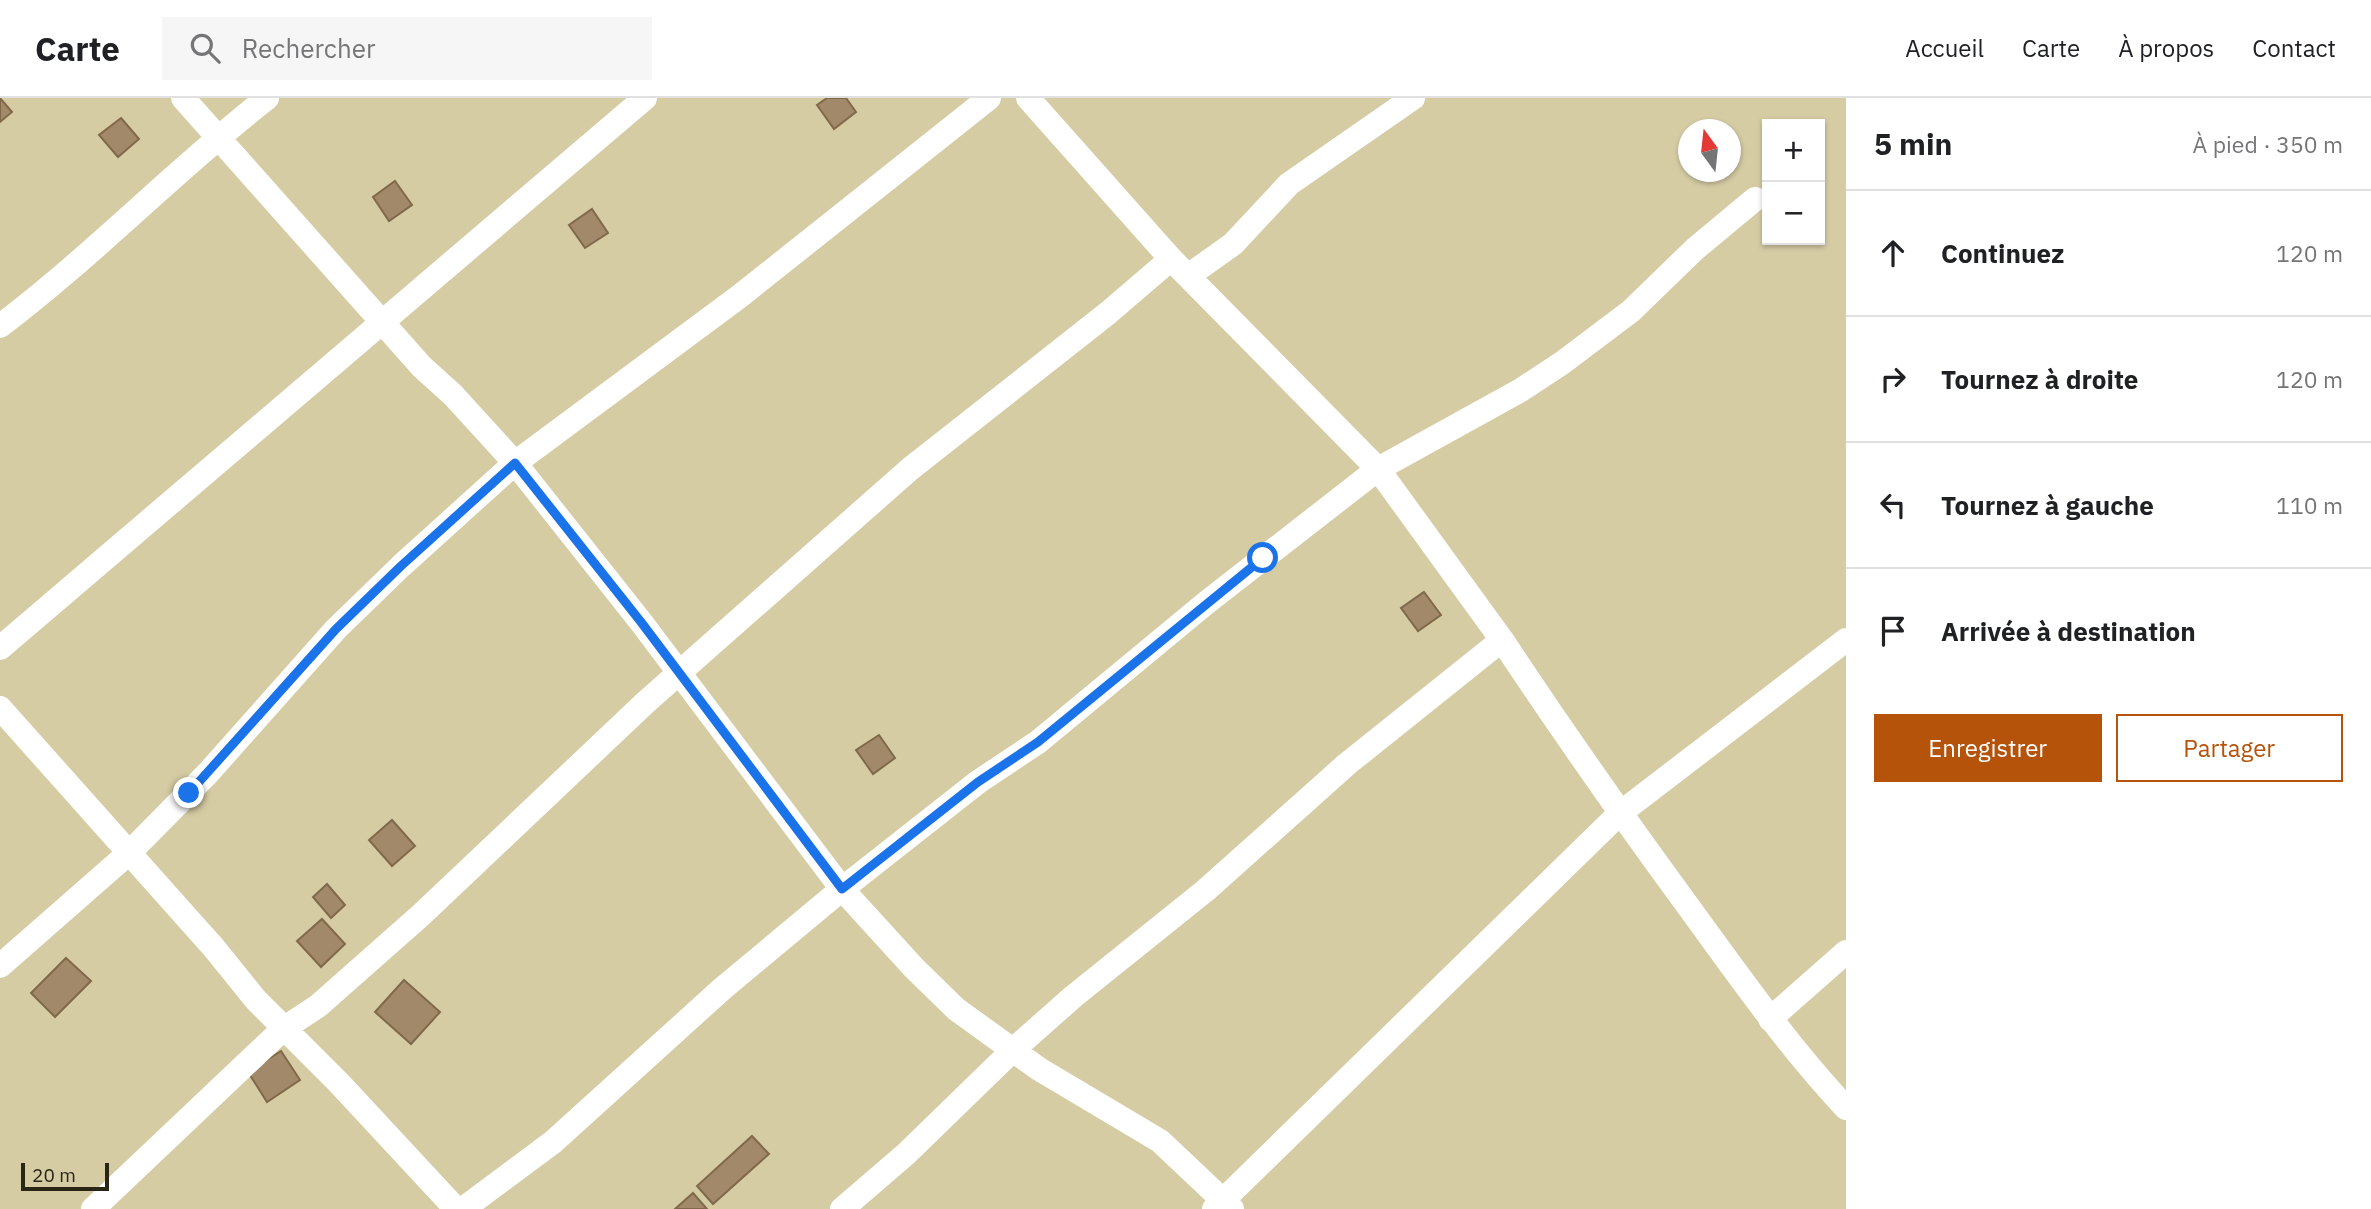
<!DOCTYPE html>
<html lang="fr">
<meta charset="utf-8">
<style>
body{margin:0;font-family:"IBM Plex Sans",sans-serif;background:#f6f6f6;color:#202124}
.controls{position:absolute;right:21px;top:21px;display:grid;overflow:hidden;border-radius:0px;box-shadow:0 2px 5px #0004}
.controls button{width:63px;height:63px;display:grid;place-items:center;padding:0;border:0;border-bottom:2px solid #e0e0e0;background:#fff;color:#202124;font:35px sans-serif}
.compass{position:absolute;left:1678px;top:21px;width:63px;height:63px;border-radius:50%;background:#fff;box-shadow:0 2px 5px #0004;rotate:345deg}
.scale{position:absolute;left:21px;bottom:18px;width:88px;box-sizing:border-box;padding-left:7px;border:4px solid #292616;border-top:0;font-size:19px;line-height:24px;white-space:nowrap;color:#292616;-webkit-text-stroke:5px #d5cca4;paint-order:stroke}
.stop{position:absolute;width:21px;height:21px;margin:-16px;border:5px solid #1a73e8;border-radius:50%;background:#fff}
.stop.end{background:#1a73e8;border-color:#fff;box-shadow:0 2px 7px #0008}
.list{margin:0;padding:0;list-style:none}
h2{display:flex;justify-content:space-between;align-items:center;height:91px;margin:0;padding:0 28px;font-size:30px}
h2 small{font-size:23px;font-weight:400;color:#757577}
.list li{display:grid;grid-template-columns:46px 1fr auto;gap:21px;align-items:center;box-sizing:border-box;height:126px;padding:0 28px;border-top:2px solid #e0e0e0}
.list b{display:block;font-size:26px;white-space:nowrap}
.list em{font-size:23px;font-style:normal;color:#757577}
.actions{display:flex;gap:14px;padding:21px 28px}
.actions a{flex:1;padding:16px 0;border:2px solid #b45309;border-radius:0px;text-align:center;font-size:24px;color:#b45309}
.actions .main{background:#b45309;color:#fff}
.icon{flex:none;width:38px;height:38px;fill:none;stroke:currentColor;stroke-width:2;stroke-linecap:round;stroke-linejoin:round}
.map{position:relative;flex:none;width:1846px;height:1111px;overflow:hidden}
header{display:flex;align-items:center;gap:42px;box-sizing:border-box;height:98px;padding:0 35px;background:#fff;border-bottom:2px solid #e0e0e0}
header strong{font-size:33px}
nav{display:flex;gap:38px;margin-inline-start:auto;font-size:24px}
.search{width:490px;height:63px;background:#f6f6f6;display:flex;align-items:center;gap:18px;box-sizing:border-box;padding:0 24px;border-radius:0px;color:#757577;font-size:26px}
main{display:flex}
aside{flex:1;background:#fff}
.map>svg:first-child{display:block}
.building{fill:#a18969;stroke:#80694a;stroke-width:2}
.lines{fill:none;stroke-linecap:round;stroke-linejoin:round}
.street{stroke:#fff;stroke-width:24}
.route{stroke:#1a73e8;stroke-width:9}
</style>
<header>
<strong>Carte</strong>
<div class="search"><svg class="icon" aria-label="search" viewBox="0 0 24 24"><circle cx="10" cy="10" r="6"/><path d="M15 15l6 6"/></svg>Rechercher</div>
<nav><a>Accueil</a><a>Carte</a><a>À propos</a><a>Contact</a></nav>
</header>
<main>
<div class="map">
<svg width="1846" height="1111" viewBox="0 0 1846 1111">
<rect width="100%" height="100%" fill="#d5cca4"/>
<!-- building -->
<path class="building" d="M0 0 12 14 0 24Z
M827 0H846L856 14 834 31 817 7Z
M121 20 139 41 118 59 99 37Z
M395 83 412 107 389 123 373 99Z
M592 111 608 135 585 150 569 127Z
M1424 494 1441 517 1418 533 1401 510Z
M879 637 895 660 873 676 856 652Z
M392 722 415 748 392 768 369 742Z
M327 786 345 807 331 820 313 799Z
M322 821 345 846 321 869 297 843Z
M66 860 91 883 55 919 31 895Z
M404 882 440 914 411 946 375 914Z
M281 953 300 982 267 1004 248 974Z
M752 1038 769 1056 713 1106 697 1088Z
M693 1095 707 1111H675Z"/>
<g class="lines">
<!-- street -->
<path class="street" d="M183 0 422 269 453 297 515 365 641 524 842 791 914 870 956 911 1039 971 1160 1043 1232 1111
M1188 178 1233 146 1289 86 1413 0
M0 228C94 157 175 72 267 0
M1502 542C1561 631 1622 718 1685 804 1737 875 1786 946 1846 1010
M0 550 645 0
M0 610 214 850 256 902 339 985 456 1111
M0 868 130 754 208 675 336 531 401 468 515 365 740 198 989 0
M1770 921 1846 854
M93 1111 283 931 318 908 421 817 646 604 910 371 1108 215 1171 161
M463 1111 553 1044 722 891 842 791 978 684 1038 644 1206 505 1378 371 1521 292 1562 265 1631 213 1695 151 1755 101
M842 1111 906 1056 1014 951 1074 898 1206 792 1347 666 1502 542 1378 371 1171 161 1028 0
M1214 1111 1619 716 1846 542"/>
</g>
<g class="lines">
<!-- route -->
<path class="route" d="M189 695 336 531 401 468 515 365 641 524 842 791 978 684 1038 644 1263 460"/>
</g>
</svg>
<div class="controls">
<button>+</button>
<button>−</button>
</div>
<svg class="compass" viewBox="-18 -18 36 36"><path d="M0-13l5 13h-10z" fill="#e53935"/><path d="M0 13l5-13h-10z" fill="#757577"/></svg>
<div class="scale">20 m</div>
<div class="stop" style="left:1263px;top:460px"></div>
<div class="stop end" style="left:189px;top:695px"></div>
</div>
<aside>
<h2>5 min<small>À pied · 350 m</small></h2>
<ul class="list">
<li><svg class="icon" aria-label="ahead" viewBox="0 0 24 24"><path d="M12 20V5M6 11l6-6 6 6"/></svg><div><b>Continuez</b></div><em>120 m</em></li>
<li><svg class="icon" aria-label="right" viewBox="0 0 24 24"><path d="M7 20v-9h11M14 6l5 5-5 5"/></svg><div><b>Tournez à droite</b></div><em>120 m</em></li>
<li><svg class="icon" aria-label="left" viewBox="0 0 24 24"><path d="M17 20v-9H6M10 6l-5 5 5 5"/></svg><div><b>Tournez à gauche</b></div><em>110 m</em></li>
<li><svg class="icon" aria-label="arrive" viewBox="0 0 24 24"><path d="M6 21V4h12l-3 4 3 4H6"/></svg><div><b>Arrivée à destination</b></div></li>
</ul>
<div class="actions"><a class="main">Enregistrer</a><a>Partager</a></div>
</aside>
</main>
